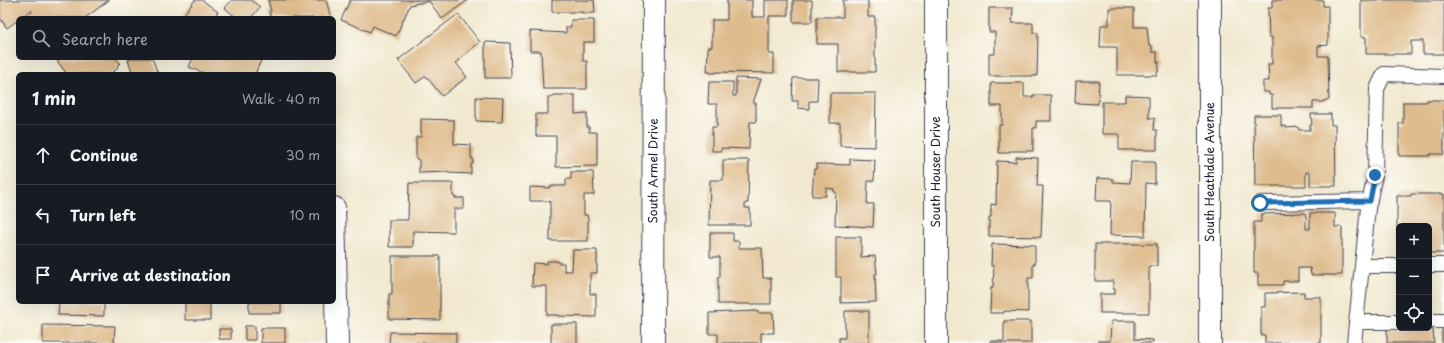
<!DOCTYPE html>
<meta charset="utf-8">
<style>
body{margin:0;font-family:"Playpen Sans",sans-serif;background:#20242c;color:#f1f3f6}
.controls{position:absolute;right:12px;bottom:12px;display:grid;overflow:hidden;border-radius:6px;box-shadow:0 4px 16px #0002}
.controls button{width:36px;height:36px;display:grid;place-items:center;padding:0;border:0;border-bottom:1px solid #363941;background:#171b24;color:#f1f3f6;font:20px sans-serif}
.stop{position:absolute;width:12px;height:12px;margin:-9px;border:3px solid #1f6fb2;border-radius:50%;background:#fff}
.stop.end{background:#1f6fb2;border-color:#fff;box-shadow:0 1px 4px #0008}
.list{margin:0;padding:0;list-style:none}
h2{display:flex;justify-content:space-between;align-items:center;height:52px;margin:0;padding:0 16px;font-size:17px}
h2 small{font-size:13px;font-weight:400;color:#9ea1a6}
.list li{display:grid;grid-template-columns:26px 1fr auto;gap:12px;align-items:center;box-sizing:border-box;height:60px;padding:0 16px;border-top:1px solid #363941}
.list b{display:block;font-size:15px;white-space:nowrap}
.list em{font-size:13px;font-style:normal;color:#9ea1a6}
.icon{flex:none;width:22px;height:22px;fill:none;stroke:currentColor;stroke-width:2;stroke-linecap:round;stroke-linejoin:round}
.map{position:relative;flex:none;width:1444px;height:343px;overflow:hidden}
.search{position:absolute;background:#171b24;box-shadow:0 4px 16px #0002;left:16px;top:16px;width:320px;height:44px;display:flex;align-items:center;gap:10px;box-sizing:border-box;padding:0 14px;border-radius:6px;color:#9ea1a6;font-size:15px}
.panel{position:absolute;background:#171b24;box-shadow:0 4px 16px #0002;left:16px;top:72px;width:320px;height:232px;border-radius:6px}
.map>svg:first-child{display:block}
.building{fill:#dfbc8d}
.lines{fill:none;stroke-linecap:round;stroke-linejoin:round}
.lane-casing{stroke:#414051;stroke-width:16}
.street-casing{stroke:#414051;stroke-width:24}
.lane{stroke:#fff;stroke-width:14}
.street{stroke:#fff;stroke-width:22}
.route{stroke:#1f6fb2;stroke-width:5}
.labels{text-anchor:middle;stroke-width:3.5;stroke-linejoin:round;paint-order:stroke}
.street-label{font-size:12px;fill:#22223b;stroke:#fdfcf7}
</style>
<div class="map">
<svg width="1444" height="343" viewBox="0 0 1444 343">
<rect width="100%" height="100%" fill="#fdfcf7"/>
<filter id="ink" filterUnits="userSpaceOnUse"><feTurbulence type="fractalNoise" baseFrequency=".025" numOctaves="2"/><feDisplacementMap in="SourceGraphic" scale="8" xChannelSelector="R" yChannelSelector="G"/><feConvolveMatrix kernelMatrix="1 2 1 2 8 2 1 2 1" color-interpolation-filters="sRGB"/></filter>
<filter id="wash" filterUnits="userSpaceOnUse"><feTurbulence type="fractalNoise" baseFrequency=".012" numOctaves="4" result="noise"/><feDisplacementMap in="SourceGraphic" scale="16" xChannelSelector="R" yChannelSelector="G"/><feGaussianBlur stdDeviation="0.9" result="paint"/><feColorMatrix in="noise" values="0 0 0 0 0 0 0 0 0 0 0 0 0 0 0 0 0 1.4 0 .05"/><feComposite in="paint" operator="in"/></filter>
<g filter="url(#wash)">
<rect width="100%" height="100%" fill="#f1e8cf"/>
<g id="blocks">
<!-- building -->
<path class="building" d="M0 0H109L85 18H31L28 15 32 12 31 10 20 18H18V20L7 28 0 18Z
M195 0H202L218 12 213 18H189L184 14Z
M232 0H251L260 7 251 18H237L225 8Z
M268 0H326L331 18H271L269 12 271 11Z
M350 0H468L442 19 429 1 410 5 396 36 373 26 370 32 341 20Z
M552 0H594L595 13H582V12H552Z
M727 0H752V17H765V0H788V16H769V54H774V73L716 72V73H710V72H707L708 49 709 47H712V20H727Z
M793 0H812V22H793Z
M843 0H868V17H875V72H838V44H817V17H843Z
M1272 0H1323V6H1328V45L1318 46V56H1328L1329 100 1323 101V102H1313V108H1272V95H1269V92H1263V81H1269L1268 64H1272V37H1269L1268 8H1272Z
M1361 0H1444V54H1423V41H1411V54H1366V37H1361Z
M989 8H1013L1012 23H1033V33H1038L1037 76H989V54H995V32H989Z
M1109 8H1134V27H1147L1149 46H1152V52H1157V62H1159L1158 72H1157V75H1117V47H1100L1101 25H1109Z
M458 14 480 42 459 59 460 60 456 63 467 77 442 96 426 76 416 83 398 60Z
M571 20H594V42H583V61H587V89H543L541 51H530V31L566 33V27H571Z
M485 42 510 43 511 78H485Z
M55 58H116L120 63 117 66 118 68 110 74H67Z
M134 58H152L158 74H133L128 60Z
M193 58H262L255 74H206L189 67Z
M736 78 761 79 753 103H756V122H750L749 149 721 148V151H712V127H717V104H708L709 82H733V96H736Z
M793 78H818L817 101H809V109L798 108V101H792Z
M1076 81H1099L1098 104 1075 103Z
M991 83H1024V97H1033V95H1051V121H1036V128H1033V151H1009V153H999V125H1002V106H991Z
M830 93H876L875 147 840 146V123H830Z
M553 95H575V114L587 113V127H589V132H597V166L556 167V136H536V114H548V97H553Z
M1125 95 1149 96V118H1155L1154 130H1157V150H1119V134H1102V102H1125Z
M476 97 503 98 502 122 476 121Z
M1427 100H1444V154H1430V156H1399V123H1403V102H1427Z
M1311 114H1331V125H1335L1336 186H1310V172H1306V186H1255L1254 115H1281V126H1286V128L1298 127 1299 130H1310V125H1312Z
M421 119 454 120V144L471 145V158H473V164H471V174L448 173 449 172 419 173V159H416V137H421Z
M1016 157 1038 158 1037 186H1043L1041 237 989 236V217H991V204L996 205 997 161 1016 162Z
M850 159 875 160 874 181H868L867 204H874L873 227 835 225 836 192H834V189L826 188V196H812L814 169H816L817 164 850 165Z
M723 160H749L748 203H745V208H750V225H709L710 180H723Z
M1131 162H1155V184L1146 183 1145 236 1110 235 1111 201H1096L1097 178 1113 179V182L1130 183Z
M571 172H593L594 195H584V215H587L588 219V241H550V201H530V187L550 188V186H566V179H571Z
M409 183H453V196H455V198H464V209H454V232L413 231V247H389V220H408Z
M1411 194H1444V253H1429V226H1399V239H1397V196H1411Z
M1306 213V229H1310V213H1335V227H1342V275H1311L1310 268H1298V281H1283V285H1258V273H1254V222H1261V214Z
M710 233H733V241H739V248H762L763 278H771V304H718V277H720V257H710Z
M836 237H861V257L875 256 877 274H875L876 302 841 303V277H836Z
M992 244 1035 245V264H1033V278H1028V312L1004 311V313H990L991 288H993L994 266H991Z
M1095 244H1157V266H1149V313H1100V294H1115V289H1113V281H1095Z
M573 250H597V273H590V294H596V317L558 316V315H547V286H532L533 263 547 264V261H558V263H564V271H572Z
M392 256H440V320L389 319V294H392Z
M1304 292V297H1321V343H1265V335H1261V307H1265V293Z
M59 302H104V316L58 315Z
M185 302H210V320H185Z
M249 302H281V313H249Z
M757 311 758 313H773L774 333H761V343H718V334H709V313Z
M845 311H869V343H839V338H845Z
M1004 321H1031V343H990V341H1004Z
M1111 321H1135V339L1153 340V343H1098V341H1110Z
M551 324H577V343H551Z
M43 325 115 326 114 343H43Z
M245 326H255V340H245Z
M261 328H285V343H261Z
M219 329H231V339H219Z
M1387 329 1433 330 1434 343H1387Z
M1442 330H1444V343H1442Z
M390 332 456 333V343H389Z"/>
</g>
</g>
<g filter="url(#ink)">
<use href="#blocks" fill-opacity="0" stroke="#414051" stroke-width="1"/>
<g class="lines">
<defs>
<path id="lane" d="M1260 203 1370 201
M1429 265H1444
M1362 266H1399
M1429 321H1444
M1356 322H1399
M1354 343 1368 208 1375 175 1377 89 1384 74 1444 76"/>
<g id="street">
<path d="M936 0V343"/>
<path d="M334 208 337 343"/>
<path id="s1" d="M653 343 654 0"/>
<path d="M1210 343V0"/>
</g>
</defs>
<!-- lane casing -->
<use href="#lane" class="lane-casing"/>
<!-- street casing -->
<use href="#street" class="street-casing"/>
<!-- lane -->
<use href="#lane" class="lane"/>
<!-- street -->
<use href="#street" class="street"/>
</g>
</g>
<g class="lines" filter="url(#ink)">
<!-- route -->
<path class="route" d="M1260 203 1370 201 1375 175"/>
</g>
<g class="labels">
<!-- street labels -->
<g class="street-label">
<text dy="4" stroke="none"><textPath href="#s1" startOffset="172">South Armel Drive</textPath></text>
<text transform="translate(936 172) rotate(-90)" y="4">South Houser Drive</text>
<text transform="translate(1210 172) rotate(-90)" y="4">South Heathdale Avenue</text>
</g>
</g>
</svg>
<div class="controls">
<button>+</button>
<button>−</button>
<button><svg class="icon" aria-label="locate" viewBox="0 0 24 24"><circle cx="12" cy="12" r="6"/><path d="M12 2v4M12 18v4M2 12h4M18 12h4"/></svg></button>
</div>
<div class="stop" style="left:1260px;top:203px"></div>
<div class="stop end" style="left:1375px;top:175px"></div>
<div class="search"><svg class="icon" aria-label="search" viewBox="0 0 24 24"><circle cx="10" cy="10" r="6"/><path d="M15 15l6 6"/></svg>Search here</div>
<section class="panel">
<h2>1 min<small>Walk · 40 m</small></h2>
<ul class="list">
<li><svg class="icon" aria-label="ahead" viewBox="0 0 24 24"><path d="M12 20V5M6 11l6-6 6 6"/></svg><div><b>Continue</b></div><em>30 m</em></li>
<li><svg class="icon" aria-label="left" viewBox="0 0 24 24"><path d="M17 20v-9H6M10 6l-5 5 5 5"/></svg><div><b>Turn left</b></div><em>10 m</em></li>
<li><svg class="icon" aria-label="arrive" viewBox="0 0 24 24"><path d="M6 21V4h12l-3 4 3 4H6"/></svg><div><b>Arrive at destination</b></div></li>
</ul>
</section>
</div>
